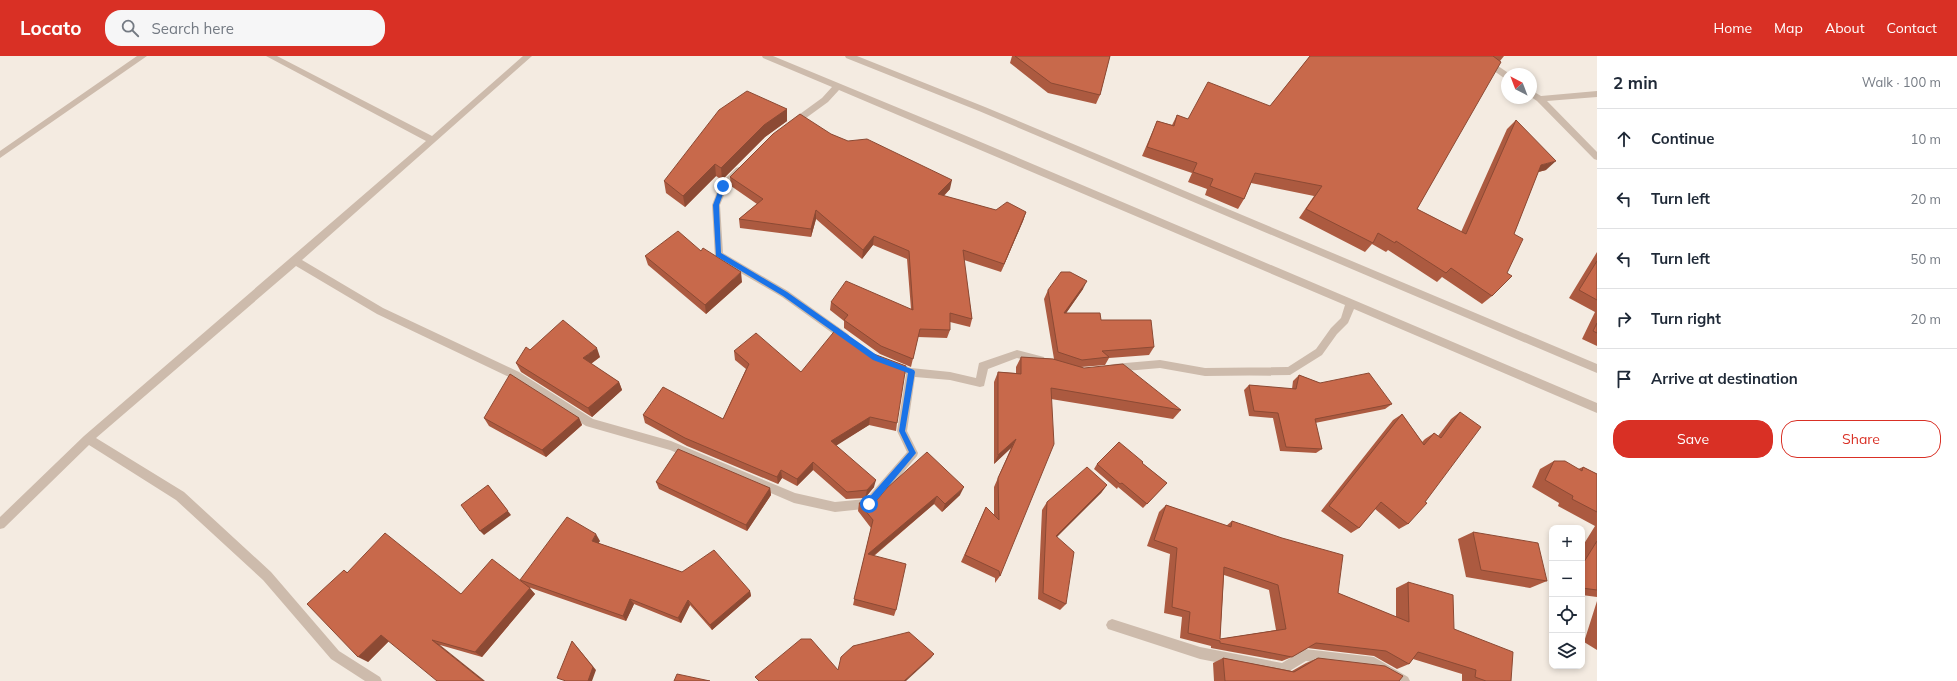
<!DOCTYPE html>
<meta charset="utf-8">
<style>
body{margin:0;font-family:Mulish,sans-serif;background:#f6f6f7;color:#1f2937}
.controls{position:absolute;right:12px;bottom:12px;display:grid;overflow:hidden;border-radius:8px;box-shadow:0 2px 6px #0003}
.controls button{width:36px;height:36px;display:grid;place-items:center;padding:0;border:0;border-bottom:1px solid #e0e1e3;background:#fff;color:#1f2937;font:20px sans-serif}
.compass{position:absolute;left:1501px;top:12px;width:36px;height:36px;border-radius:50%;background:#fff;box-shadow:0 2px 6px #0003;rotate:318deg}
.stop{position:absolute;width:12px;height:12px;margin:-9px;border:3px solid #1a73e8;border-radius:50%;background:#fff}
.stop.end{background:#1a73e8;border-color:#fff;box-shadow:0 1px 4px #0008}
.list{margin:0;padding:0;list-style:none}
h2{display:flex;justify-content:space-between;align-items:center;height:52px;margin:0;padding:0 16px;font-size:17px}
h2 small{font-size:13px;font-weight:400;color:#747a83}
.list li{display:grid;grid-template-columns:26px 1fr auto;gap:12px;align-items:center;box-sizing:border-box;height:60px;padding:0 16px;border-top:1px solid #e0e1e3}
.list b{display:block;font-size:15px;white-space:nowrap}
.list em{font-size:13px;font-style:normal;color:#747a83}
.actions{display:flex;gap:8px;padding:12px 16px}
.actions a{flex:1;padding:9px 0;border:1px solid #d93025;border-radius:16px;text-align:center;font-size:14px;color:#d93025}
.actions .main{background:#d93025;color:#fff}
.icon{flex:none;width:22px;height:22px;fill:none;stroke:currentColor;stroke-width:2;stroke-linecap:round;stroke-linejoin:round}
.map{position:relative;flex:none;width:1597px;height:625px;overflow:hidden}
header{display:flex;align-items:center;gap:24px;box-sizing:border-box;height:56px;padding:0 20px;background:#d93025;color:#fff}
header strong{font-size:19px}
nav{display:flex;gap:22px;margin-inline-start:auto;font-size:14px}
.search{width:280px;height:36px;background:#f6f6f7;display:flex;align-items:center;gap:10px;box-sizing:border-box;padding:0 14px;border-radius:16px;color:#747a83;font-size:15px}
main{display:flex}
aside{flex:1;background:#fff}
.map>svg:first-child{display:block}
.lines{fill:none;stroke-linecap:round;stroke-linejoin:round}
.minor{fill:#cdbbac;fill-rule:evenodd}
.wall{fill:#ac5a40;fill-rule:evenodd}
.shaded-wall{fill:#8c4a34}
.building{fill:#c8694b;stroke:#8c4a34;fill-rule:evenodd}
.route{fill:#1a73e8}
</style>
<header>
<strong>Locato</strong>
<div class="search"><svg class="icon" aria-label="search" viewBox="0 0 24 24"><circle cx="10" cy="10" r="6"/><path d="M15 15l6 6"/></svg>Search here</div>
<nav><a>Home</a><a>Map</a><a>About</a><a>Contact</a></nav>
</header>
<main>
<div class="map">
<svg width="1597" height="625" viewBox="0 0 1597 625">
<rect width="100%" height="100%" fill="#f4ebe1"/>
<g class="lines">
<!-- minor -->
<path class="minor" d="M137 0H147L0 102V95Z
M266 0H277L432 80 523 0H532L302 204 383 252 519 316 593 363 671 385 795 437 835 446 866 443 907 396 897 375 906 318 889 312 888 309 889 306 893 305 911 312 950 316 976 322 979 307 1017 294 1044 301 1045 304 1044 307 1040 308 1017 302 988 313 984 330 980 331 950 324 915 321 907 375 918 397 917 400 873 452 835 456 794 447 670 394 586 370 511 322 377 258 296 210 96 382 184 436 271 516 339 595 380 621 382 625H365L331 603 263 524 176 444 89 389 4 472 0 473V461L84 380 426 85Z
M762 0H773L964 79 1597 347V357L1354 253 1348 267 1337 278 1322 299 1290 319 1205 320 1160 312 1114 316 1110 315 1109 312 1110 309 1114 308 1160 304 1205 312 1288 311 1316 293 1331 272 1341 262 1345 249 839 34 828 46 795 70H789V66L822 42 832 31 763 2Z
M845 0H857L985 51 1597 308V317L979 55 846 2Z
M1473 0H1483L1510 18H1507V23L1504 22Z
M1531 34 1541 40 1597 35V41L1547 45 1597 96V104L1594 103 1537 45 1531 41Z
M739 111 743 114 727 132 720 149 723 197 788 235 848 278 850 281 848 284H842L782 241 715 202 712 149 720 128 736 112Z
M1112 563 1200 591 1282 607 1305 593 1374 601 1408 621 1410 625H1393L1372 613 1306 605 1283 619 1200 603 1108 573 1106 569 1108 565Z"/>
</g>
<!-- wall -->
<path class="wall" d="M1012 0H1110L1100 39 1096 48 1048 37 1010 7Z
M1310 0H1504L1500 5 1417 153 1461 176 1507 73 1516 64 1546 114 1538 116 1514 178 1492 240 1482 248 1442 221 1437 226 1388 194 1386 196 1372 188 1365 196 1299 162 1314 140 1251 127 1244 143 1238 153 1205 139 1207 133 1188 126 1192 117 1142 100 1157 65 1172 69 1177 59 1188 63 1270 50Z
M787 53V65L765 81 722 124 716 120 685 151 666 137 664 125Z
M831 78 950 133 944 140 996 154 1026 156 1023 165 1001 216 964 204 972 263 970 271 950 266V274L947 282 918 281 911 311 880 298 844 272V265L830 254 831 246 911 253 907 203 873 189 862 203 816 163 811 181 740 172 739 163 757 148 731 130 730 121Z
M1597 196V290L1582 283 1595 256 1569 242Z
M645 200 742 226 706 258 648 209Z
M1083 233 1066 257 1101 264 1154 291 1149 299 1109 302 1105 309 1081 311 1181 354 1173 363 1051 343 1000 520 995 527V522L961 506 986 451 994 459V431L1011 392 994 408V326L998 316 1016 317V311L1021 301 1054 303 1044 243 1048 234Z
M530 294 600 301 591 308 619 326 622 334 592 361 521 316 516 307Z
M734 295 801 316 897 367 896 375 869 369 836 389 874 431 865 442 846 443 813 414 797 430 782 422 778 428 687 390 645 367 643 359 723 363 746 313 735 304Z
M1299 319 1320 327 1392 348 1385 353 1315 367 1322 393 1316 397 1280 395 1273 362 1249 360 1244 334 1249 329 1292 333 1293 325Z
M1460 356 1408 468 1399 473 1375 453 1359 472 1351 477 1321 455 1393 364 1402 358 1422 386 1425 383 1434 377 1438 380 1451 363Z
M484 362H579L582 369 546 401 489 370Z
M1554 405 1578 413 1583 411 1597 418V541L1582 539V491L1595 470 1558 450 1559 447 1532 431 1540 413Z
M1142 407 1167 427 1143 452 1118 431 1117 433 1094 413 1097 408Z
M656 426 770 432 771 439 747 475 659 433Z
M1107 429 1101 437 1057 480 1066 548 1060 554 1038 543 1042 454 1047 446Z
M960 439 942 456 934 448 874 500 896 554 894 560 853 549 871 472 858 455 859 447 876 445Z
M1166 449 1226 470 1232 465 1338 537 1396 561V532L1408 526 1454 573 1511 625H1462V618L1413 603 1409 608 1397 613 1374 600 1307 592 1292 601 1282 605 1211 592V590L1180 582 1182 561 1164 557 1170 498 1147 490 1159 456ZM1224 519 1269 534 1276 574 1220 583Z
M1473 476 1547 525 1530 532 1466 521 1458 483Z
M600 485 598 487 682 516 750 535 751 540 712 574 690 549 681 567 634 548 626 565 528 531 535 538 482 601 440 589 389 585 368 606 344 514 347 516 461 538 520 525Z
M1597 545V594L1584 586Z
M1223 602 1292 615 1306 607 1318 602 1399 625H1214L1213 607Z"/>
<!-- shaded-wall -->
<path class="shaded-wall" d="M787 53V65L765 81 722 124 721 112 764 69Z
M1556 105 1546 114 1531 118 1541 109Z
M715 108 716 120 685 151 683 140Z
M952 124 950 133 936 147 938 138Z
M816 154V163L811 181V173Z
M1026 156 1023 165 1001 216 1004 208Z
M874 180 873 189 862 203 863 194Z
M741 216 742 226 706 258 705 249Z
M1087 225 1083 233 1060 266 1064 257Z
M597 292 600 301 586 311 583 302Z
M619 326 622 334 592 361 588 352Z
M870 361 869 369 831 393V385Z
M579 362 582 369 546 401 542 394Z
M1016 383 1011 392 994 408 998 399Z
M813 406V414L797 430V423Z
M781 414 782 422 778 428 777 421Z
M876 424 874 431 865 442 867 434Z
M488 429 511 459 484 479 480 475Z
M1107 429 1101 437 1051 487 1056 480Z
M964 431 960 439 942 456 945 448Z
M770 432 771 439 747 475 746 469Z
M937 440 934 448 867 505 868 498Z
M596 478 600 485 596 491 592 485Z
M530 532 535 538 482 601 475 596Z
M750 535 751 540 712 574 710 569Z
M630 543 634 548 626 565 623 560Z
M688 544 690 549 681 567 678 562Z
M381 579 390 584 368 606 358 601Z
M432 584 440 589 485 625H483Z
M572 585 596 614 592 625H588Z
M934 598 931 602 906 625H904Z"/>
<!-- building -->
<path class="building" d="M1015 0H1110L1100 39 1051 27Z
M1310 0H1493L1501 6 1417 153 1466 178 1516 64 1556 105 1541 109 1514 178 1523 183 1507 217 1512 220 1492 240 1451 212 1446 217 1396 185 1395 187 1378 177 1373 187 1306 153 1322 130 1255 117 1244 143 1210 130 1213 123 1193 116 1197 107 1147 91 1157 65 1174 70 1177 59 1188 63 1208 26 1270 50Z
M747 35 787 53 764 69 721 112 715 108 683 140 664 125 719 54Z
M800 58 831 78 848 85 867 83 952 124 938 138 996 154 1007 146 1026 156 1004 208 963 194 972 263 950 257V274L920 273 913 303 881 290 844 264 848 259 831 246 846 225 913 254 909 195 874 180 863 194 816 154 811 173 739 163 763 143 730 121 773 78Z
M678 175 701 195 703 192 741 216 705 249 645 200Z
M1597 205V244L1579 234Z
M1061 216H1070L1087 225 1064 257H1100L1101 264H1151L1154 291 1102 295 1109 301 1082 304 1058 296 1048 234Z
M563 264 597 292 583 302 619 326 588 352 516 307 526 291 530 294Z
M1597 267V277L1593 275Z
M837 272 871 297 906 310 897 367 870 361 831 385 876 424 867 434 847 436 813 406 797 423 781 414 777 421 685 382 643 359 663 331 723 363 749 308 734 295 756 277 801 316Z
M1021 301 1053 303 1084 312 1123 308 1181 354 1051 332 1054 388 1000 520 999 515 965 499 986 451 999 464 998 422 1016 383 998 399V316L1021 318Z
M1369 317 1392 348 1315 363 1322 393 1286 391 1278 357 1254 355 1249 329 1296 333 1299 319 1320 327Z
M510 318 579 362 542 394 484 362Z
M1460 356 1481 371 1425 446 1427 447 1408 468 1381 446 1359 472 1329 450 1402 358 1424 389 1434 377 1441 382Z
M1119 386 1143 406 1142 407 1167 427 1147 448 1122 427 1120 428 1097 408Z
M678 393 770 432 746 469 656 426Z
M927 396 964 431 945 448 937 440 868 498 906 508 896 554 854 543 873 464 859 447 876 445 887 432Z
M1554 405H1565L1582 415 1583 411 1597 418V456L1572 443 1573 440 1545 424Z
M1087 411 1107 429 1056 480 1074 496 1066 548 1043 537 1047 446Z
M488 429 508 455 480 475 461 449Z
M1166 449 1231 471 1232 465 1282 482 1343 499 1338 537 1409 566 1408 526 1453 539 1454 573 1513 596 1511 625H1486L1475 621 1476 614 1418 596 1409 608 1386 595 1316 587 1292 601 1220 587V585L1188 577 1190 556 1172 551 1177 492 1154 484ZM1224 511 1278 529 1286 573 1220 583Z
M567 461 596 478 592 485 682 516 714 494 750 535 710 569 688 544 678 562 630 543 623 560 520 524Z
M1473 476 1538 487 1547 525 1481 514Z
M385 477 461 538 492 503 530 532 475 596 432 584 483 625H437L381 579 358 601 307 548 344 514 347 517Z
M1597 485V534L1582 532V509Z
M909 576 934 598 904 625H759L755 621 801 583H811L838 614 841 601 853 590Z
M572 585 593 611 588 625H566L557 622Z
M1223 602 1294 616 1318 602 1385 610 1403 620 1399 625H1225Z
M677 618 710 625H674Z"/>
<!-- route -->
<path class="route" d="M721 128 726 130 719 149 721 197 787 236 878 300 914 314 915 316 905 375 916 397 872 450H866V445L909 396 899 375 908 317 873 304 783 240 716 200 713 149Z"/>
</svg>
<div class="controls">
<button>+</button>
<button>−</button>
<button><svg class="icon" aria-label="locate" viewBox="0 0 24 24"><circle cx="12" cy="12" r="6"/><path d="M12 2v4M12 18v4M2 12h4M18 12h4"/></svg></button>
<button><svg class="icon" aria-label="layers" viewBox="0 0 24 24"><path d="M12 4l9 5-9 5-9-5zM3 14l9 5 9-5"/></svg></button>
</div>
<svg class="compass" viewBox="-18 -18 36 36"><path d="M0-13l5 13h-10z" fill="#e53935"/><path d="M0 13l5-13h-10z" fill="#747a83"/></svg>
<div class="stop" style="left:869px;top:448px"></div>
<div class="stop end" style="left:723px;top:130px"></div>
</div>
<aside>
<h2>2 min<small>Walk · 100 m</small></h2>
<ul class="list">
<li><svg class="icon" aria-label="ahead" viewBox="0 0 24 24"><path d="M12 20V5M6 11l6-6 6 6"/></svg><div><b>Continue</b></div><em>10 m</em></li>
<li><svg class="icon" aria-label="left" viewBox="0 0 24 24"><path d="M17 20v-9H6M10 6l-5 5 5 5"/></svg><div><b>Turn left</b></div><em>20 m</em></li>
<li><svg class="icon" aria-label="left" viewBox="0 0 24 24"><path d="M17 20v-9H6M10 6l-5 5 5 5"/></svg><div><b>Turn left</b></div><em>50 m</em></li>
<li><svg class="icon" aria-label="right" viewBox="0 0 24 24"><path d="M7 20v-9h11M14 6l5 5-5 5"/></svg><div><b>Turn right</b></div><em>20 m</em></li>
<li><svg class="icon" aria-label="arrive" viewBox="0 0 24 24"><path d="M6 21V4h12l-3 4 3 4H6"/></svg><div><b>Arrive at destination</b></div></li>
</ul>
<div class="actions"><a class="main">Save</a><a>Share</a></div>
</aside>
</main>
